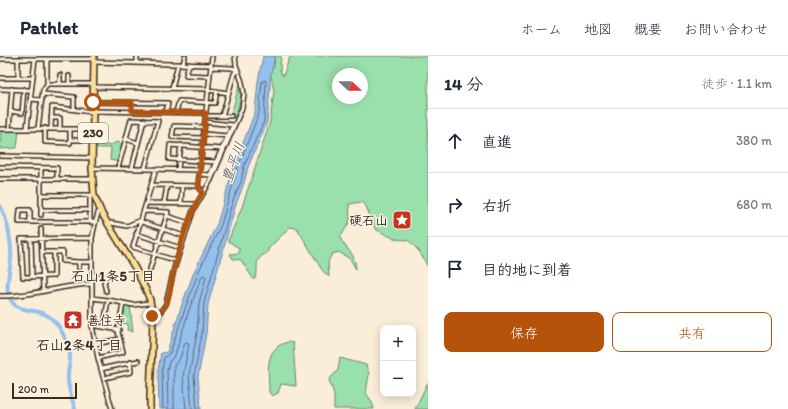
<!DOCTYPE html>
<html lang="ja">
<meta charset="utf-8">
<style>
body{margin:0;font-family:Itim,"Klee One",sans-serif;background:#f2f2f3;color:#1f2937}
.controls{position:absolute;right:12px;bottom:12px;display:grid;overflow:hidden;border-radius:8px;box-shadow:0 2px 10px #0003}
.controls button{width:36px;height:36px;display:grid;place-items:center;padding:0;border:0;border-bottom:1px solid #e0e1e3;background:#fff;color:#1f2937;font:20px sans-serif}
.compass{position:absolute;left:332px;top:12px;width:36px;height:36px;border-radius:50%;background:#fff;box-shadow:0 2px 10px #0003;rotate:112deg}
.scale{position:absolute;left:12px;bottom:10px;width:65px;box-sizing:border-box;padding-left:4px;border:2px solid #3b2a1e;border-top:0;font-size:11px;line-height:14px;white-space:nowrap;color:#3b2a1e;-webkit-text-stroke:3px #fcf5e5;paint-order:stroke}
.stop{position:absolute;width:12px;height:12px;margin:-9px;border:3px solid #b45309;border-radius:50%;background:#fff}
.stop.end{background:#b45309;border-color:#fff;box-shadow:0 1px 4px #0008}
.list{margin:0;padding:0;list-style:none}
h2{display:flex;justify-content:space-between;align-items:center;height:52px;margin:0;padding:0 16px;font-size:17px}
h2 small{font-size:13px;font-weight:400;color:#747a83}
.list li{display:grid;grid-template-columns:26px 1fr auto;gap:12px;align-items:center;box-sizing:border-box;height:64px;padding:0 16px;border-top:1px solid #e0e1e3}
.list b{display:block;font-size:15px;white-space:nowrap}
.list em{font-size:13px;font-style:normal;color:#747a83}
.actions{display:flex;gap:8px;padding:12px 16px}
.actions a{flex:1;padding:9px 0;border:1px solid #b45309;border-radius:8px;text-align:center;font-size:14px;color:#b45309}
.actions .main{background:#b45309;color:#fff}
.icon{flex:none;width:22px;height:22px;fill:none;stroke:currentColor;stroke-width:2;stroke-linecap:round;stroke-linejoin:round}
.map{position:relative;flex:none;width:428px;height:353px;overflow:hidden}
header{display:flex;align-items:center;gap:24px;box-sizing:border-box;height:56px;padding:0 20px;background:#fff;border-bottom:1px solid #e0e1e3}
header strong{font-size:19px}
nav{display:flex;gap:22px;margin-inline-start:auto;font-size:14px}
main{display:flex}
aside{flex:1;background:#fff}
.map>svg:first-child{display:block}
.green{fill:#9ae0ad;stroke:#6a8566;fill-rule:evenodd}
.water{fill:#94c0ee;stroke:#70849b}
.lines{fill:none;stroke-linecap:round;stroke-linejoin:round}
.shore{stroke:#5f6671;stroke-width:1}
.river{stroke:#94c0ee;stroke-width:4}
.minor-casing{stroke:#3b2a1e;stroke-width:6}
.highway-casing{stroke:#3b2a1e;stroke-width:8}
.minor{stroke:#fcf5e5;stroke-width:3}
.highway{stroke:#fbdf96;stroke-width:5}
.route{stroke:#b45309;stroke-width:5}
.labels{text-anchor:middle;stroke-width:3;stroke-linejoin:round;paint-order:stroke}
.shield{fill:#fcf5e5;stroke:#75675a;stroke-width:1}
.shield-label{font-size:12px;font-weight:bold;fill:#3b2a1e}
.poi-label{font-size:13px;font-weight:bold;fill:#3b2a1e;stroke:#fcf5e5;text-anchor:end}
.water-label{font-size:14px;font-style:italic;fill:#56575c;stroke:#fcf5e5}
.neighbourhood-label{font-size:14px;font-weight:bold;fill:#3b2a1e;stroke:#fcf5e5}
</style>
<header>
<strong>Pathlet</strong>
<nav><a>ホーム</a><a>地図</a><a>概要</a><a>お問い合わせ</a></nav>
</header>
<main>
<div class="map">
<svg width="428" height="353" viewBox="0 0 428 353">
<rect width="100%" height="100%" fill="#faeed8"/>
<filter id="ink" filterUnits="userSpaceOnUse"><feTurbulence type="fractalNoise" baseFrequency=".025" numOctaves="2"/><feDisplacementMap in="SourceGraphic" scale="8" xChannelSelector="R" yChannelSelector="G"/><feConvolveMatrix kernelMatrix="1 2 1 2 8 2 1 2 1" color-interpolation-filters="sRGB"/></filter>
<g filter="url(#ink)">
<!-- green -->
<path class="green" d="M275 0H281L280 15 283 20 289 3 291 0H428V211L419 195 408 184 395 183 375 173 366 150 361 146 349 148 350 165 340 182C347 195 355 196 356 213L350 203 339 196 332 198 328 206 329 221 322 214 297 172 290 171 269 192 267 197C250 205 262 211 254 224L241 204 233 203 230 198 239 197V192L228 185 242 151 270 66 274 34 270 16 274 11ZM338 18H362V42H338Z
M239 30 241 41 235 62 231 61V59Z
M19 74 17 92 0 93 1 75Z
M117 86 123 88 119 106 110 104 111 92H97V89H111Z
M125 249 130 250 133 276 127 274 128 268 122 267Z
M288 286 293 287 296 330 281 328 278 337 272 340 269 336C269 316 263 292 288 286Z
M340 302 366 309 369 318 366 337 372 346 374 353H334V338L329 324 338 314Z
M427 328H428V353H415Z"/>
<!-- water -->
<path class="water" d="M263 0H275L270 22V32L267 66 248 111 244 127 236 148 208 248 206 278 198 321 201 353H159L158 314 161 297 167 296 181 251 194 216 217 168 233 113 255 56 258 25Z"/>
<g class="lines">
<!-- shore -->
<path class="shore" d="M163 353 162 314 164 302 170 297 185 253 198 217 221 169 237 114 259 57 262 26 264 24 266 25 264 65 244 110 241 126 232 147 204 247 202 277 194 320 197 353
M168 353 167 314 169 306 175 299 189 254 202 220 204 219 206 221 199 247 197 277 189 319 192 353
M174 353V310L180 302 185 287 187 286 189 288 183 320 186 353"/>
<!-- river -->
<path class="river" d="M0 150C8 163 12 189 11 204 10 213 6 229 8 237 14 260 34 250 48 260 52 262 56 267 59 271 64 279 71 291 70 302 70 309 67 316 68 323 68 333 72 343 75 353"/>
<defs>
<path id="minor" d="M0 3H94
M18 3V22
M94 6 211 9
M137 7V0
M183 8 185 0
M189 8 186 19 210 20
M211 11 232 12 237 14 234 18 222 60
M0 22H33
M47 28H93
M60 28V19
M69 28V20
M93 31 208 33
M172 32 178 8
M0 33 31 34
M208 34 229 37
M43 38 74 41V53
M30 43 42 44
M93 46 168 47 166 56
M10 55 22 57 24 33
M93 55 206 57
M176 56 179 45 215 47 217 35
M205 60H231
M51 62H60V73
M27 72 35 3
M38 72 43 34 47 28V3
M45 72V86L70 87V73
M51 72 52 51 93 56
M0 73H93
M9 73 12 33
M204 78 228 80
M203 82 172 81 174 70 204 71
M126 83 138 87
M70 84H92
M0 100 92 102
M216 106 169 103 170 89 222 93
M0 111 57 112V123
M41 112V159
M92 112 200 114
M118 112 131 64 158 65 145 112
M132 112 144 64
M156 113 133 191 177 205
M178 113 181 89
M199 118 210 119 233 69 205 66
M0 123H93
M152 129 198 130
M203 136 198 130 212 0
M41 139H94
M90 139V166H95
M147 147 196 148
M164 147 167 130
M181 147 182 130
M41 154H90
M99 154 95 168 92 182V269L98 302 112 353
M144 155 168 156 150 213
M167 160 189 167
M30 166V154H20L19 166H90
M108 168 111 167 127 170 139 165 184 180
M41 173 43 235
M136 178 181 192
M31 183 32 221
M42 196H54V220L23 221 21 183 92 182
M54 196H63V205L79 206
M79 212V206H92
M92 219 106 221 104 227 106 235
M0 240C31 241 61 229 92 228
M92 242 108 244
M152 260 161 255 166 248 174 213 193 155 211 124 242 52 244 38 242 26 236 9 235 0
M92 269 119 274
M104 271 108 244 133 249 149 247
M95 288 120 283
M98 302 123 296 118 276 123 248
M101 313 138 305
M104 322 131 316 130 306"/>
<path id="highway" d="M94 0 92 112 94 139 102 158 135 212 146 234 150 244 153 264 150 340V353"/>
</defs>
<!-- minor casing -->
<use href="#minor" class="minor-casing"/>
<!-- highway casing -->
<use href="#highway" class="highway-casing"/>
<!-- minor -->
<use href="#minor" class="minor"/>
<!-- highway -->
<use href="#highway" class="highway"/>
</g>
</g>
<g class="lines" filter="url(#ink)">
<!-- route -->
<path class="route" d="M93 46H132V55L206 57 198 130 203 136C188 160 180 190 173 218 171 228 170 239 166 248 163 255 158 257 152 260"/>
</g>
<!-- icons -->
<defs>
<symbol id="sight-square" viewBox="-11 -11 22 22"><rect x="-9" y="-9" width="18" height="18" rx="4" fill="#c8321e" stroke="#fcf5e5"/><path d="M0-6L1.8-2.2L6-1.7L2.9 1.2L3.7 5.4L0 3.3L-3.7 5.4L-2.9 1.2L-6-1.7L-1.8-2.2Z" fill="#fff"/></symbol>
<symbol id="temple-square" viewBox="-11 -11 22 22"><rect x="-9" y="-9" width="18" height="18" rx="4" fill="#c8321e" stroke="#fcf5e5"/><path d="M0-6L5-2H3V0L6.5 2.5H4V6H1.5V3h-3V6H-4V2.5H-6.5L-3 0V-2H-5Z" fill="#fff"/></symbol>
</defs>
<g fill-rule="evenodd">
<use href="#sight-square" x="391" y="153" width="22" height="22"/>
<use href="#temple-square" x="62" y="253" width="22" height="22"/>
</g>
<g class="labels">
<!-- shield labels -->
<rect class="shield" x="78" y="67" width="30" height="20" rx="3"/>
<g class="shield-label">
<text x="93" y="81">230</text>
</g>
<!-- poi labels -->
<g class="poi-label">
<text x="388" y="169">硬石山</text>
<text x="87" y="269" text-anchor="start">善住寺</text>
</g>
<!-- water labels -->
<g class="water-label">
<text transform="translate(233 106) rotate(-70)" y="5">豊平川</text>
</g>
<!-- neighbourhood labels -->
<g class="neighbourhood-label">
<text x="113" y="225">石山1条5丁目</text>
<text x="79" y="294">石山2条4丁目</text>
</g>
</g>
</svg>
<div class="controls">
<button>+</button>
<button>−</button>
</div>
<svg class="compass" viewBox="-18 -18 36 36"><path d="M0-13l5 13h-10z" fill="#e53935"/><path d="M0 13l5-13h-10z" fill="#747a83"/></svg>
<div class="scale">200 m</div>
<div class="stop" style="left:93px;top:46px"></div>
<div class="stop end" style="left:152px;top:260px"></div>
</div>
<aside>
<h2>14 分<small>徒歩 · 1.1 km</small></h2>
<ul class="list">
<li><svg class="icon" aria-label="ahead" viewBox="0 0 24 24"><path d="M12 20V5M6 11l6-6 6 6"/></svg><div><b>直進</b></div><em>380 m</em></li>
<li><svg class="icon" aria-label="right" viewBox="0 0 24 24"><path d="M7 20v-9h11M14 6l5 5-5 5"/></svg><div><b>右折</b></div><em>680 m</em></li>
<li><svg class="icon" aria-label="arrive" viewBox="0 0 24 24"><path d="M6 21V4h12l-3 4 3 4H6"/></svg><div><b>目的地に到着</b></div></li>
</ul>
<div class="actions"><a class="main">保存</a><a>共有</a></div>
</aside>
</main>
